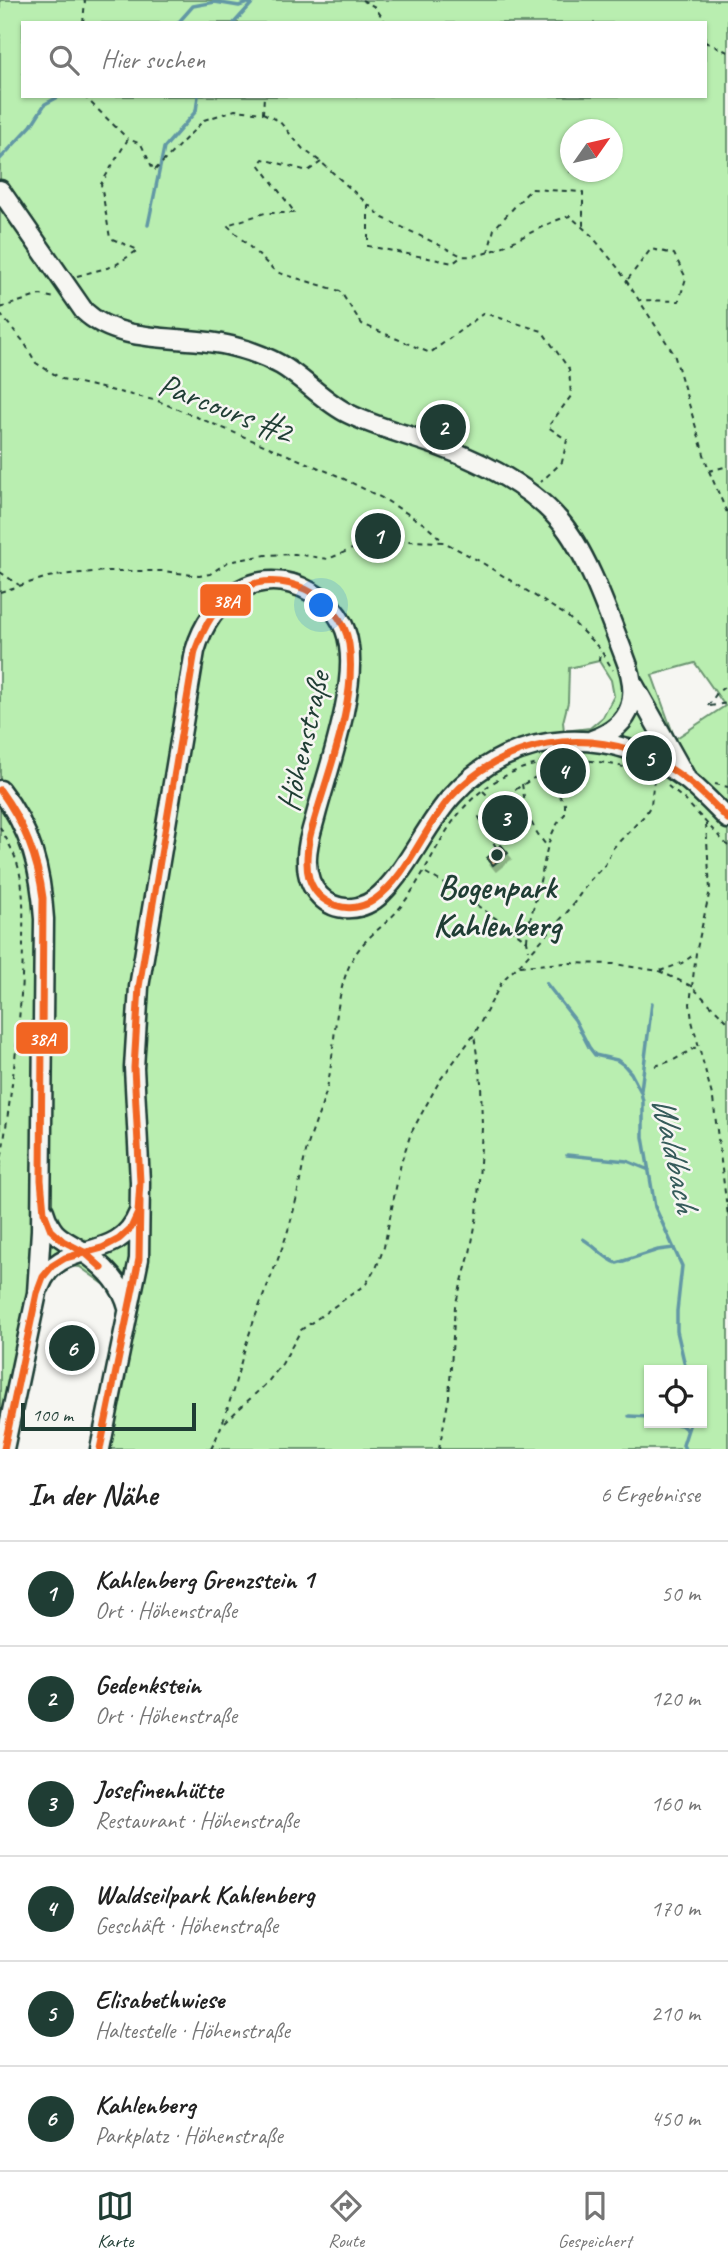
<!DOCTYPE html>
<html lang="de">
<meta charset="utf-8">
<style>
body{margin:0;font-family:Caveat,sans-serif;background:#f6f6f6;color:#222}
.controls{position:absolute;right:21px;bottom:21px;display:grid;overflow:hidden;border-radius:0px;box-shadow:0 2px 5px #0004}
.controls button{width:63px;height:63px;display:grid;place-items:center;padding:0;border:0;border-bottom:2px solid #e0e0e0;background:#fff;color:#222;font:35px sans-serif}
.compass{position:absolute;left:560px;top:119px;width:63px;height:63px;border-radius:50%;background:#fff;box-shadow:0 2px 5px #0004;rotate:56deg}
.scale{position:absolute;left:21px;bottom:18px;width:175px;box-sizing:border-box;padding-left:7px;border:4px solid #1f3d34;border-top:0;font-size:19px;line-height:24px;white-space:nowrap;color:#1f3d34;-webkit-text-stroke:5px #f6f6f2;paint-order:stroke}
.you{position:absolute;left:322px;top:606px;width:24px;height:24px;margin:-18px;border:5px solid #fff;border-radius:50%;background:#1a73e8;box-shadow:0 0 0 10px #1a73e833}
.badge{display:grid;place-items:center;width:46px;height:46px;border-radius:50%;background:#1f3d34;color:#fff;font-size:23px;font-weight:700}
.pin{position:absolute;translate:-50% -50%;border:4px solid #fff;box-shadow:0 2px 7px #0006}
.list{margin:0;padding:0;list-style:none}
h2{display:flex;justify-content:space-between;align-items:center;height:91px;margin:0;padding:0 28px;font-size:30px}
h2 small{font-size:23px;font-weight:400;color:#767676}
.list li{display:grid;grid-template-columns:46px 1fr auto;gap:21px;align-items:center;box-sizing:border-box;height:105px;padding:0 28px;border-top:2px solid #e0e0e0}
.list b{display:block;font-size:26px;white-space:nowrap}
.list p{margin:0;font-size:23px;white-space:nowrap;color:#767676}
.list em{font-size:23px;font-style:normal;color:#767676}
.icon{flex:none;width:38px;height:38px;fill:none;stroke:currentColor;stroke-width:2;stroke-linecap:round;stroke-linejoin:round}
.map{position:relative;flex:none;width:728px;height:1449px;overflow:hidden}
.search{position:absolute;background:#fff;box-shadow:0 2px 5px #0004;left:21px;right:21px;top:21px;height:77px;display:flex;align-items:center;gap:18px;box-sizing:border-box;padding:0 24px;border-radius:0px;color:#767676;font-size:26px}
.sheet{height:721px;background:#fff}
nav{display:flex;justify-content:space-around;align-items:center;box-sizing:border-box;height:98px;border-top:2px solid #e0e0e0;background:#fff;font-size:19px;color:#767676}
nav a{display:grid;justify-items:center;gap:4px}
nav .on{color:#1f3d34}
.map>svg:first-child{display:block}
.green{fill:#b9eeb0;stroke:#6c9672;stroke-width:2;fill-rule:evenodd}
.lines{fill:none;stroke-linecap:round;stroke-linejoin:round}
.stream{stroke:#6298a5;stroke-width:3.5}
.building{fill:#d6ad87;stroke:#1f3d34;stroke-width:2;filter:url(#shadow)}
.minor-casing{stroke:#1f3d34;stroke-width:23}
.path{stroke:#1f3d34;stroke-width:2;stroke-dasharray:5 5;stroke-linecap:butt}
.minor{stroke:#f6f6f2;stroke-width:18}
.bus-1-casing{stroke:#f6f6f2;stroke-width:12}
.bus-1{stroke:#f26522;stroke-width:7}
.poi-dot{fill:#1f3d34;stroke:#f6f6f2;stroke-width:2.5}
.labels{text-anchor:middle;stroke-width:5;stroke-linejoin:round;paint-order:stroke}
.street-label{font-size:33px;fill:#1f3d34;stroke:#f6f6f2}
.poi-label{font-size:33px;font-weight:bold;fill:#1f3d34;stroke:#f6f6f2}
.water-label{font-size:35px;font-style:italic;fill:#355b5a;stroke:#f6f6f2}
.line-badge{stroke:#f6f6f2;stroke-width:2.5}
.badge-label{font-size:19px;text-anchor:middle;font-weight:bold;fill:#fff}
</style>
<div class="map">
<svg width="728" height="1449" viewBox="0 0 728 1449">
<defs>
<filter id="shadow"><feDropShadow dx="3" dy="5.5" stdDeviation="0" flood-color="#0004"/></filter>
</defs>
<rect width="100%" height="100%" fill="#f6f6f2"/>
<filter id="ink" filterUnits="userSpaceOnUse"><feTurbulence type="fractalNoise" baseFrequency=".0143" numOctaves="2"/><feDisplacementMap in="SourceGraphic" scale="14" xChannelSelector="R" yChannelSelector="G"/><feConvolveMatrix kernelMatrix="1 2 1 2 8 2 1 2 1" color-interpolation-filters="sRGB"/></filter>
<g filter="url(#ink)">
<!-- green -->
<path class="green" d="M0 0H728V1449H96L124 1317 112 1290 80 1267 70 1266 49 1278 0 1449ZM23 23H705V96H23ZM570 130H612V172H570ZM599 661 611 680 614 696 603 717 590 728 564 731 563 722 568 702 569 668ZM695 663 725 706 675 739 652 675ZM649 1370H702V1423H649Z"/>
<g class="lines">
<!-- stream -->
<path class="stream" d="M178 23 193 6 215 2 239 6 255 0
M234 23 254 1
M0 159 31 126 45 104 60 96
M148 225 164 148 196 111 198 96
M546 983 575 1020 589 1047 595 1055 617 1060 624 1065 631 1073 641 1092 643 1102V1137L655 1207 682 1266 677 1311V1331L686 1370
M641 1090 652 1003
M567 1155 627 1161 649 1170
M583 1239C595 1246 605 1259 617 1263L658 1250 674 1248
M629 1416 649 1417
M670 1423 681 1425 687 1430
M685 1449 683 1445 690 1423"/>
</g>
<!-- building -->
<path class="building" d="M505 798 524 817 520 822 522 825 512 836 508 833 504 837 485 818Z
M501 845 508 853 493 865 487 858Z"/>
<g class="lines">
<defs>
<path id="minor" d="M0 190 84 311C121 346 184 334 231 346 248 350 265 356 281 365 305 379 324 402 349 414 380 429 413 436 444 448 486 464 531 487 560 521 588 554 608 614 624 655 640 694 635 725 592 740
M634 685 685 776
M0 790C31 829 41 870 44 919L41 1230 37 1293 4 1449
M44 1211C53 1240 63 1237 85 1253 104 1266 122 1285 128 1308
M40 1286C59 1237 118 1265 138 1214
M100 1449 139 1259 140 1182 134 1068 139 987 195 651C210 598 258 562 311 592 332 604 346 622 349 646 356 690 329 767 317 811 313 827 306 845 307 862 307 875 311 887 320 896 337 914 364 911 381 894 410 866 425 826 452 796 514 726 614 725 686 779 701 791 715 806 728 819"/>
</defs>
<!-- minor casing -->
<use href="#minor" class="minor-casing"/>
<!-- path -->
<path class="path" d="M362 0 375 7 386 23
M83 23 85 0
M705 42 728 52
M84 96 128 139
M263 113 279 121 303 149 321 162 383 218 462 256C493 260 537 224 570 216L591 235 618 268 674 354 709 471 728 515
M321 162 308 171 263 159 259 164 295 213H265L227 225 276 272 340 291 362 324 430 353 484 313 542 331 569 369 571 396 548 427 567 440 562 462 541 482
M368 205V246L453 263 461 257
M488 253 494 229 531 189 583 192V227
M77 276 114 266 138 250 110 238 101 184 128 139 141 144 154 171 204 120 235 110 263 113 264 96
M628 279 651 249 674 254 686 278 679 301 640 300
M0 308 40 295 55 298
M0 314 24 342 36 363 62 379 158 401 336 475 384 499 424 524 443 541
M709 471 728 466
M0 572 19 585
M0 592 48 577 70 574 105 571H164L199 576 210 574 228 562 266 555 295 554 328 559 374 540 444 542 481 562 567 616 600 649 613 670
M599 661 600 651
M708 706 717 693 728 684
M710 706 728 703
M522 784C526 811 529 824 546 845
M715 784 728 787
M668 786 685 800 728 846
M483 791 494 802
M706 824 710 890 696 953 690 1004 692 1021 713 1099 728 1216
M0 827C7 840 14 852 18 866 25 891 23 920 23 945 22 1020 11 1094 0 1168
M496 847 479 817C502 797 527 781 554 767L553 762
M426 873 452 888 511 929 527 941 529 950
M527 941C528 920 536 902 540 881 546 857 547 833 565 814V804L544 772
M519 965 569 910 590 880 605 865 613 848 645 815 651 805 654 778
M660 971 682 963 695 954
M655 1066 674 1060 700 1045
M225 1422 267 1383 282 1364 301 1330 366 1284 377 1266 384 1247 401 1163 411 1133 440 1080 474 1035 503 980 518 966 566 963 614 964 659 971 691 986 728 1022
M211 1449C231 1410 237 1370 251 1329 263 1293 281 1257 291 1220 298 1196 301 1172 307 1148 313 1128 322 1108 327 1088 336 1047 333 1002 350 964 363 936 385 928 402 905 425 876 437 840 461 811 511 752 588 749 654 778
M439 1449 449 1397 455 1306 470 1253 477 1216 482 1128 481 1082 474 1035"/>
<!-- minor -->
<use href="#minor" class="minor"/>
<defs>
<path id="bus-1" d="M0 790C24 823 38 857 43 898L41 1180 44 1212 51 1230 63 1241 84 1252 102 1268
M4 1449 37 1293 43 1277 52 1266 65 1258 102 1248 119 1239 131 1228 138 1213 140 1182 134 1068 139 987 195 651C204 627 215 605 237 591 279 565 341 595 349 644 358 704 325 778 310 836 307 850 305 864 309 878 318 906 350 916 374 900 408 876 423 829 450 798 502 739 589 725 659 762 686 776 707 797 728 819
M100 1449 139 1259 140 1201"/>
</defs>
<!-- bus-1 casing -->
<use href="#bus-1" class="bus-1-casing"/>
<!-- bus-1 -->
<use href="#bus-1" class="bus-1"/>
</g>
</g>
<!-- markers -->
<circle class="poi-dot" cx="497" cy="855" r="7"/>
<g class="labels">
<!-- street labels -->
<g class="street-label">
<text transform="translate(226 407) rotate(21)" y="12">Parcours #2</text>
<text transform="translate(302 741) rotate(-77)" y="12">Höhenstraße</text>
</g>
<!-- poi labels -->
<g class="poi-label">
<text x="497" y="898">Bogenpark<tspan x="497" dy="38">Kahlenberg</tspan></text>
</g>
<!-- water labels -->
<g class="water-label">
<text transform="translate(676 1154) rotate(78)" y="12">Waldbach</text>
</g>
</g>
<g class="line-badge">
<rect x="199" y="583" width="53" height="34" rx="7" fill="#f26522"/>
<rect x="15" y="1021" width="54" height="34" rx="7" fill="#f26522"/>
</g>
<g class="badge-label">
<text x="226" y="607">38A</text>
<text x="42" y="1045">38A</text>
</g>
</svg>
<div class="controls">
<button><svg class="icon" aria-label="locate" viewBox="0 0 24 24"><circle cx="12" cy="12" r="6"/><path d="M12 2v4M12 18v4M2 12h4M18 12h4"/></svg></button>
</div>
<svg class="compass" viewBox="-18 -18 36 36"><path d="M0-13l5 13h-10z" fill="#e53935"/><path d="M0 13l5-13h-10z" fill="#767676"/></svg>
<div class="scale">100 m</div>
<div class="you"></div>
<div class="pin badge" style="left:378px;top:536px">1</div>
<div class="pin badge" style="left:443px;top:427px">2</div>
<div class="pin badge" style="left:505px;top:818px">3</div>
<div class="pin badge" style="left:563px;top:771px">4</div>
<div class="pin badge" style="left:649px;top:758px">5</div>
<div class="pin badge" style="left:72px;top:1348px">6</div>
<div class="search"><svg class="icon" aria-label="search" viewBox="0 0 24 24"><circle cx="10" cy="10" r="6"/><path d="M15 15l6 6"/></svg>Hier suchen</div>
</div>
<section class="sheet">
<h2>In der Nähe<small>6 Ergebnisse</small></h2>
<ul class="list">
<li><span class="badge">1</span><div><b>Kahlenberg Grenzstein 1</b><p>Ort · Höhenstraße</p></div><em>50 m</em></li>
<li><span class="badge">2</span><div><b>Gedenkstein</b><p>Ort · Höhenstraße</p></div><em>120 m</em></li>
<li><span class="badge">3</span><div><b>Josefinenhütte</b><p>Restaurant · Höhenstraße</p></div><em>160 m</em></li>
<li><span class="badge">4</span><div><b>Waldseilpark Kahlenberg</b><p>Geschäft · Höhenstraße</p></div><em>170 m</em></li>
<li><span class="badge">5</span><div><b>Elisabethwiese</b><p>Haltestelle · Höhenstraße</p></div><em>210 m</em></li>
<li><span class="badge">6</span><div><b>Kahlenberg</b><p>Parkplatz · Höhenstraße</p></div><em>450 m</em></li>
</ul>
</section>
<nav>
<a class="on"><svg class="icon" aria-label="map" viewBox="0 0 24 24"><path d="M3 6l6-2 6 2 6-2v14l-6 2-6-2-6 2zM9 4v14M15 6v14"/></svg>Karte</a>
<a><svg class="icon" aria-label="directions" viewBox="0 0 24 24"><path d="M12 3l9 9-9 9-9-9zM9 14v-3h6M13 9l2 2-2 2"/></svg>Route</a>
<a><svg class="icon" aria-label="saved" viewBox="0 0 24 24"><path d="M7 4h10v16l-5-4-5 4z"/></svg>Gespeichert</a>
</nav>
